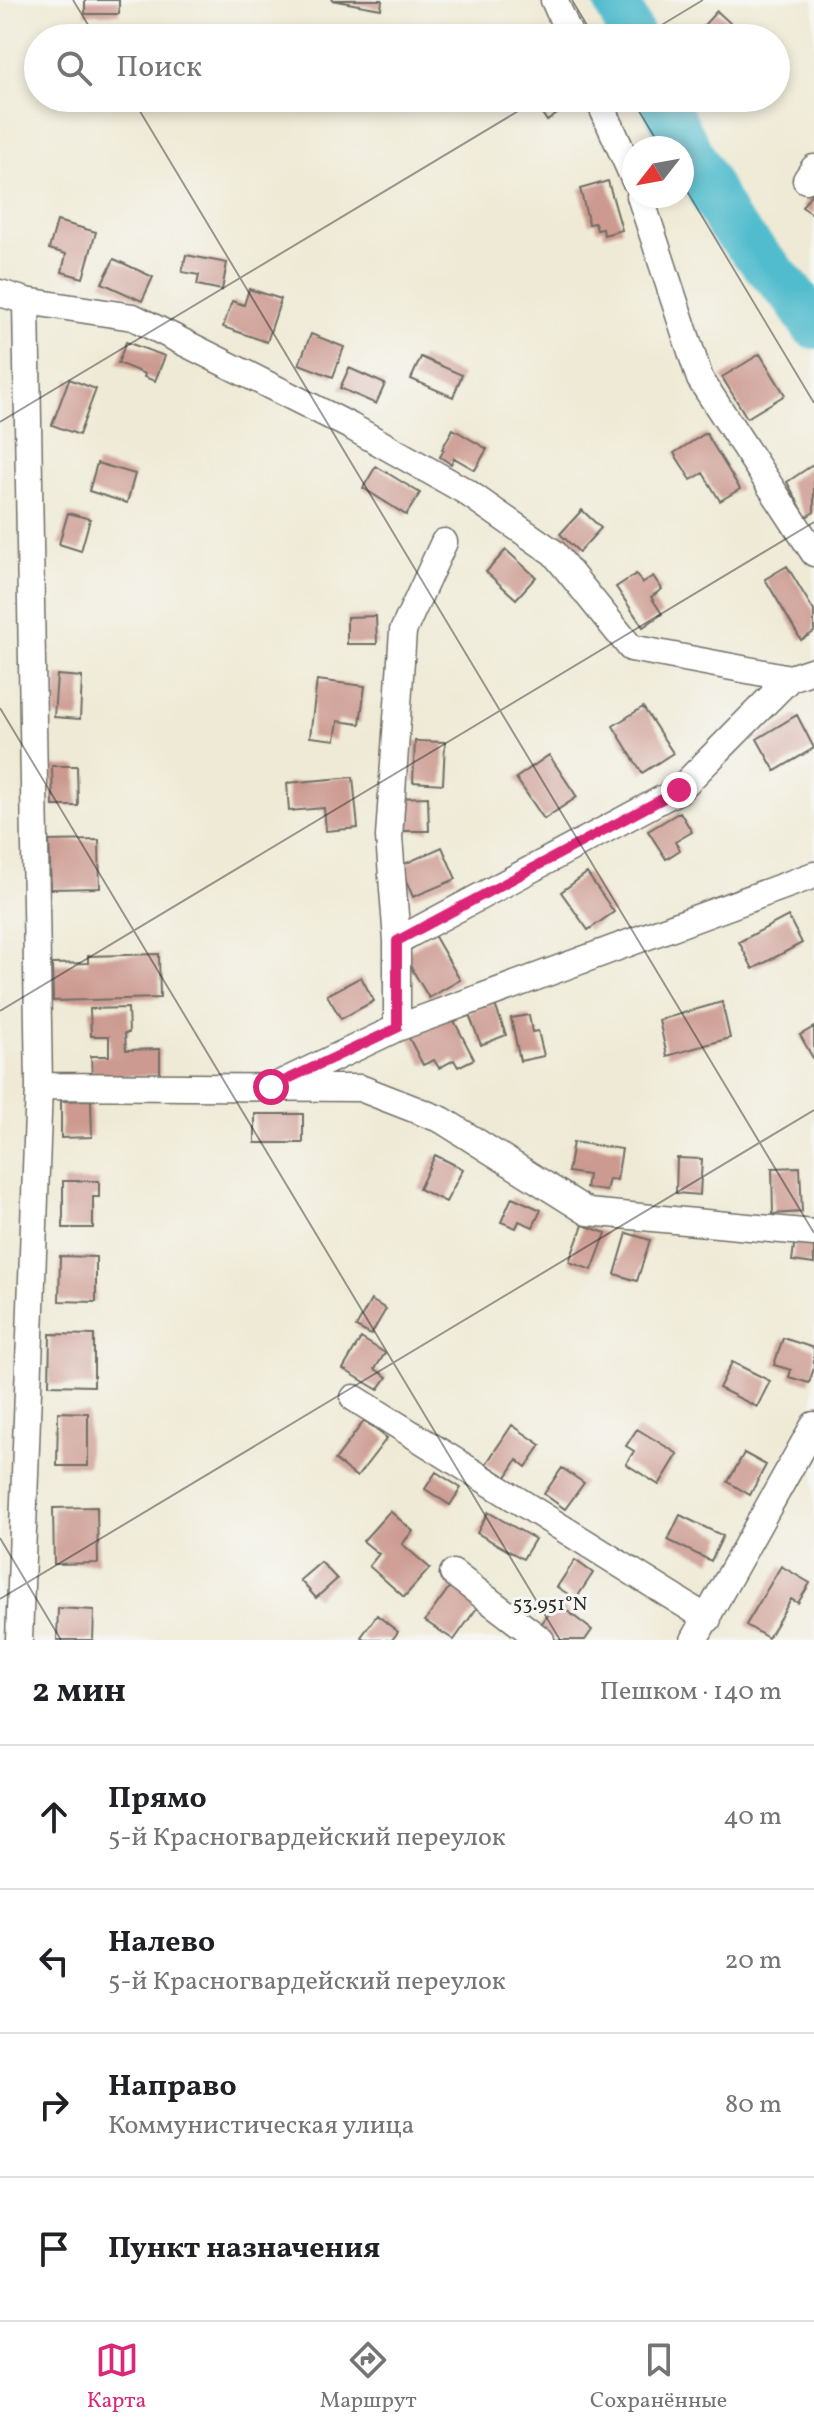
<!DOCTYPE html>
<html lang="ru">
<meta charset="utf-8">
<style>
body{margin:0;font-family:Vollkorn,serif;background:#f2f2f2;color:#202124}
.compass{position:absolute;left:622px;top:136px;width:72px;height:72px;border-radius:50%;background:#fff;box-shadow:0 4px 12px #0003;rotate:239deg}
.stop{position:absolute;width:24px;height:24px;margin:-18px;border:6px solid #db2777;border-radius:50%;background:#fff}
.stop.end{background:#db2777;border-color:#fff;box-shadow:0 2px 8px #0008}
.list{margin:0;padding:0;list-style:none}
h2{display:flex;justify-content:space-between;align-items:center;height:104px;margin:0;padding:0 32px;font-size:34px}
h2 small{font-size:26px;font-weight:400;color:#757577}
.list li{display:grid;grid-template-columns:52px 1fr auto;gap:24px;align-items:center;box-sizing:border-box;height:144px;padding:0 32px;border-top:2px solid #e0e0e0}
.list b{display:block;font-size:30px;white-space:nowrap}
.list p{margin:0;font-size:26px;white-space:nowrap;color:#757577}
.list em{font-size:26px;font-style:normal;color:#757577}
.icon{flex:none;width:44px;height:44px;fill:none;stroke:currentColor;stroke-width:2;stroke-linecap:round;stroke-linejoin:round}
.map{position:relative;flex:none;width:814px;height:1640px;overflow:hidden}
.search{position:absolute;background:#fff;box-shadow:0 4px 12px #0003;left:24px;right:24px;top:24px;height:88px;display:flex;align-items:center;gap:20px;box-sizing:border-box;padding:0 28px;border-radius:44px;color:#757577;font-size:30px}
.sheet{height:680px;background:#fff}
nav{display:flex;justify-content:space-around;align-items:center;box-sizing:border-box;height:112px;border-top:2px solid #e0e0e0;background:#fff;font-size:22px;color:#757577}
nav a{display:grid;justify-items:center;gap:4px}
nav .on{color:#db2777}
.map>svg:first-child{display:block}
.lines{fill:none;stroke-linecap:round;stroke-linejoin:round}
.river{stroke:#51bccd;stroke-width:46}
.building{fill:#cc9a90}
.street-casing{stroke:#706e66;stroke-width:29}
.street{stroke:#fff;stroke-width:26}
.route{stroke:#db2777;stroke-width:10}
.ticks{fill:none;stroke:#2b2b2b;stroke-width:2;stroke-opacity:0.45}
.ticks-label{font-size:20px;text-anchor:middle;fill:#2b2b2b;stroke:#f6f6f2;stroke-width:6;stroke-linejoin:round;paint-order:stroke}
</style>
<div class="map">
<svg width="814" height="1640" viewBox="0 0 814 1640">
<rect width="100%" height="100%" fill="#f6f6f2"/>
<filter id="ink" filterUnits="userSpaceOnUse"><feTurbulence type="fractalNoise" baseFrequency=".0125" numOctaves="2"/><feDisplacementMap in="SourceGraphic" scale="16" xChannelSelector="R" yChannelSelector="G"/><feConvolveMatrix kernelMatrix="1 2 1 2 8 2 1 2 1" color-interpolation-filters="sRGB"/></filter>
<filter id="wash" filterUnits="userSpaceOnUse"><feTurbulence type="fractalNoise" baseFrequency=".006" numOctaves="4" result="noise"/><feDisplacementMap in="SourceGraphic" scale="32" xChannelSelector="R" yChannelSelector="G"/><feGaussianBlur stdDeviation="1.8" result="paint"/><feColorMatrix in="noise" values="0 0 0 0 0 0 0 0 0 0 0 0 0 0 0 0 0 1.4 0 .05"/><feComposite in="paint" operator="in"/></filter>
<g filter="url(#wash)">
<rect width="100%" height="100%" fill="#efead5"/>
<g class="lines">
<!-- river -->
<path class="river" d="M616 0 633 38
M661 98 728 223 793 295 814 326"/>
</g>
<g id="blocks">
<!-- building -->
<path class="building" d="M85 0H119V14H85Z
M331 0H382L381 9Z
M717 11 741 33 737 38H692Z
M532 98H566L570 105 547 121Z
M608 181 622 230 604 235 603 229 597 230 595 223 589 224 580 189Z
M814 190V215L802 207Z
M57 221 96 232 83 278 62 272 66 254 49 249Z
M186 255 227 263 222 290 197 285 199 275 182 272Z
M114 259 153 277 142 301 102 283Z
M249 289 281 299 267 342 223 327 232 301 244 305Z
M311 334 344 347 333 377 299 364Z
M126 342 165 356 155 381 144 377 145 374 118 363Z
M760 354 785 395 747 418 722 377Z
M421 357 462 375 453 397 411 379Z
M349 368 385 384 376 404 340 388Z
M69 379 96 389 79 435 52 425Z
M453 429 487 449 475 470 454 458 451 464 440 457 444 450 442 449Z
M706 433 740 489 720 501 703 473 691 480 674 453Z
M97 463 135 474 127 503 89 491Z
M814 464V512L806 517 787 482Z
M376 466 420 493 406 515 363 488Z
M582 510 601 528 579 552 560 534Z
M68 513 90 519 81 551 59 544Z
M506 550 536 577 516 599 486 572Z
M787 566 814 611V632L801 640 765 579Z
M636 574 642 583 653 576 662 589 651 597 662 614 643 627 616 587Z
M376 616 377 644H347V617Z
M57 675 82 677 80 719 54 717Z
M317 680 365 686 360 724 338 721 335 740 310 737Z
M643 707 673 753 642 773 613 726Z
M797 715 814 748 775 771 757 739Z
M415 741 445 742 443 784 413 782Z
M549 755 577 797 544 819 516 778Z
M52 766H77L78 806H53Z
M353 777 358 828 326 831 324 808 289 811 287 783Z
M428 797 429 831H397L396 798Z
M680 812 692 832 675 842 680 850 666 859 648 831Z
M99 840 100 888 51 889 49 841Z
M442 847 456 879 413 897 400 866Z
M587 873 614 912 588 930 561 892Z
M788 916 802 943 753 969 739 942Z
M434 935 460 980 429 998 403 954Z
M159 954 160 998 53 1001 52 964 88 963V956Z
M361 977 374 1001 341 1019 327 995Z
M494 1002 506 1035 481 1045 468 1012Z
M722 1002 730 1038 667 1056 659 1020Z
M128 1008 129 1033H125L126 1050 160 1049V1075L92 1077 91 1056H109V1036H91L90 1009Z
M451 1015 474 1059 458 1067 454 1060 439 1068 434 1060 423 1065 409 1038Z
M529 1015 532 1032 538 1031 544 1056 520 1061 511 1018Z
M814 1027V1060L800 1035Z
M91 1100 92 1137 61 1138V1101Z
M255 1114H303V1143H255Z
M573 1142 622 1149 617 1180 609 1179 606 1191 586 1188 588 1175 568 1172Z
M435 1155 463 1169 446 1202 419 1189Z
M677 1158 702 1159 700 1195 676 1193Z
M800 1167 802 1212 773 1214 772 1168Z
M63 1181H99V1197H93V1228H63Z
M512 1197 541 1210 533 1227 519 1221 516 1228 501 1222Z
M583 1225 606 1233 592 1270 569 1262Z
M627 1233 650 1240 637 1281 615 1274Z
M795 1238 814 1241V1264L792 1261Z
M60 1256 96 1257V1302L59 1301Z
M371 1300 386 1309 371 1335 356 1327Z
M50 1334 94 1335V1386L49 1385Z
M361 1338 385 1353 375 1369 387 1377 378 1390 343 1369Z
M783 1338 814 1348V1368L809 1383 789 1377 791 1370 774 1365Z
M732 1362 770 1381 757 1407 719 1388Z
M58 1412 88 1413V1466H57Z
M364 1421 387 1438 357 1477 335 1460Z
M512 1425 541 1445 526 1467 517 1460 506 1477 486 1464Z
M637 1429 678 1454 659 1485 626 1464 634 1451 626 1446Z
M744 1453 766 1465 750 1495 728 1482Z
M562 1468 584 1483 565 1509 544 1494Z
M436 1472 461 1488 450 1505 425 1489Z
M97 1507 98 1563 54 1564 53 1508Z
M390 1511 413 1531 402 1544 430 1568 404 1597 369 1566 379 1554 363 1541Z
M488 1512 535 1539 523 1559 477 1533Z
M680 1515 723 1536 711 1561 668 1540Z
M575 1560 593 1573 576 1599 557 1587Z
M321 1562 337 1579 316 1598 300 1580Z
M781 1566 810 1583 798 1603 791 1599 768 1638 746 1625Z
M451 1585 479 1605 454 1640 425 1621Z
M557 1603 592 1630 585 1640H556L539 1627Z
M58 1608 94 1610 93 1640H57Z
M377 1615 398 1632 392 1640H365L361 1637Z"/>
</g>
</g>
<g filter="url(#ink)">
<use href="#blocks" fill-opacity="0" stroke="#706e66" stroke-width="2"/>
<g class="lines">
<defs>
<path id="street" d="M554 0 571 38
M598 98 634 179
M806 180 814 168
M640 196 700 379 814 553
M0 293 26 301 133 317 350 426 465 491 554 553 631 648 790 678 814 670
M397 941 679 790 790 678
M397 1028V941L389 837 403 631 444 542
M277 1085 397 1028 814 875
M39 1086 360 1088 442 1120 588 1212 814 1233
M354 1398 708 1619
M453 1573 541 1640
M19 1640 39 1086 26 301
M694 1640 814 1425"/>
</defs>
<!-- street casing -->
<use href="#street" class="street-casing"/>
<!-- street -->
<use href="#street" class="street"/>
</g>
</g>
<g class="lines" filter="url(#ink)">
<!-- route -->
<path class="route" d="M271 1087 397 1028V941L679 790"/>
</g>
<!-- ticks -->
<path class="ticks" d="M73 0 96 38M572 0 595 38M640 38 703 0M132 98 814 1233M631 98 661 148M682 183 814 403M0 422 540 98M0 708 560 1640M0 1011 814 522M0 1538 61 1640M0 1599 814 1110"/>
<g class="ticks-label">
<text x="550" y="1610">53.951°N</text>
</g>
</svg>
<svg class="compass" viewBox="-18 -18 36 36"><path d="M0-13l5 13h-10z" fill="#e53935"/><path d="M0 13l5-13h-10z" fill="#757577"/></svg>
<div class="stop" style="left:271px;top:1087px"></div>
<div class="stop end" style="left:679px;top:790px"></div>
<div class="search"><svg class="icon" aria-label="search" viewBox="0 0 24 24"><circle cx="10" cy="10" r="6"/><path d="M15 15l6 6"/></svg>Поиск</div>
</div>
<section class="sheet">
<h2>2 мин<small>Пешком · 140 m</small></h2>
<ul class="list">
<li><svg class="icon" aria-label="ahead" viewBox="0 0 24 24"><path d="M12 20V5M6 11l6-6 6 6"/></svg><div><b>Прямо</b><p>5-й Красногвардейский переулок</p></div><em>40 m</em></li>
<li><svg class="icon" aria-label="left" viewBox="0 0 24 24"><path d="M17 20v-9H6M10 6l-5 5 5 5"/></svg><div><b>Налево</b><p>5-й Красногвардейский переулок</p></div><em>20 m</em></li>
<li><svg class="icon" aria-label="right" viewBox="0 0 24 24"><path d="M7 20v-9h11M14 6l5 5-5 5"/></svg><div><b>Направо</b><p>Коммунистическая улица</p></div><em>80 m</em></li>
<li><svg class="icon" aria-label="arrive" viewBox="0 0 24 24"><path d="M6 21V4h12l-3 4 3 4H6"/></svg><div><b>Пункт назначения</b></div></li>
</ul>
</section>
<nav>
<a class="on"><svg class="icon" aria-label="map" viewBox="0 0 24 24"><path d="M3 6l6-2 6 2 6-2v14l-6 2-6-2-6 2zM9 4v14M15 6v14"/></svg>Карта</a>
<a><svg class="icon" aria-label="directions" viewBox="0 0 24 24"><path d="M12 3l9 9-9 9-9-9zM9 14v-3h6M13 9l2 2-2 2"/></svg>Маршрут</a>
<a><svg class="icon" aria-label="saved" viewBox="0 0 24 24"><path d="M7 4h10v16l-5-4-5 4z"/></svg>Сохранённые</a>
</nav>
